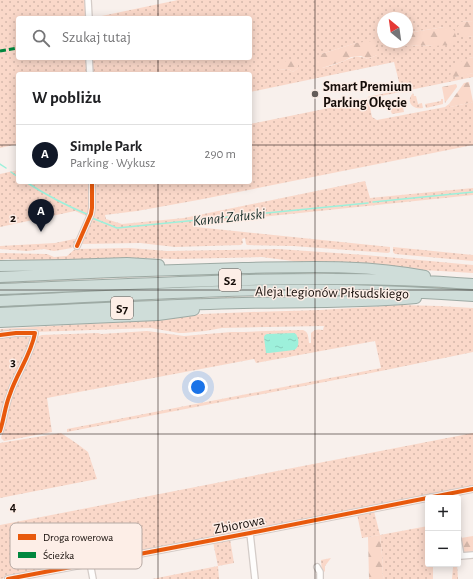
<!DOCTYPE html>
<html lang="pl">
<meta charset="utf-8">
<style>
body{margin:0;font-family:"Alegreya Sans",sans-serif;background:#f2f2f2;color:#202124}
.controls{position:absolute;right:12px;bottom:12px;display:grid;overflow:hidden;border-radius:4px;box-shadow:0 2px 10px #0003}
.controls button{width:36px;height:36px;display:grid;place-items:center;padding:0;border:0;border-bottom:1px solid #e0e0e0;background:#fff;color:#202124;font:20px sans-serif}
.compass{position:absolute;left:377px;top:12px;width:36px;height:36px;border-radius:50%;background:#fff;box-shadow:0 2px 10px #0003;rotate:331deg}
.you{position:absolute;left:198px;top:387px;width:14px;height:14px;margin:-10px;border:3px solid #fff;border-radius:50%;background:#1a73e8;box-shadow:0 0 0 6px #1a73e833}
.badge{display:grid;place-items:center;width:26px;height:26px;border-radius:50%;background:#111827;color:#fff;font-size:13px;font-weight:700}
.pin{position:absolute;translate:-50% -33px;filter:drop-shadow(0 1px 2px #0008)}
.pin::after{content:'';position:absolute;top:21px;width:14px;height:12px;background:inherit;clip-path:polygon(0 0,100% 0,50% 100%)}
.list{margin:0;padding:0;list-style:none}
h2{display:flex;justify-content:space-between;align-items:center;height:52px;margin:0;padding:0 16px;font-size:17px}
h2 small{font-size:13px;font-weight:400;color:#757577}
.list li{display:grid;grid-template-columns:26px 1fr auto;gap:12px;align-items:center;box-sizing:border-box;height:60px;padding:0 16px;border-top:1px solid #e0e0e0}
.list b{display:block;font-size:15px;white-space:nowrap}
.list p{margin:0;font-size:13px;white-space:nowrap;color:#757577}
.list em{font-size:13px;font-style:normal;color:#757577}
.icon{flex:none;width:22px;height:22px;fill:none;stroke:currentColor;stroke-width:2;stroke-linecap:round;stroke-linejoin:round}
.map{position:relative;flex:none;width:473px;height:579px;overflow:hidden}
.search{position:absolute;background:#fff;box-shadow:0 2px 10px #0003;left:16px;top:16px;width:236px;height:44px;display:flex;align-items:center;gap:10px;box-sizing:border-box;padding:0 14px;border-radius:4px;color:#757577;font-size:15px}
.panel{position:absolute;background:#fff;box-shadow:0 2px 10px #0003;left:16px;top:72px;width:236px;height:112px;border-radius:4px}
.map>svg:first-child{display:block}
.green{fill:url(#green-dots);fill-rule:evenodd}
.forest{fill:url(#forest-firs)}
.water{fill:url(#water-ripples)}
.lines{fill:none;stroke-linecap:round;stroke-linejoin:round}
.stream{stroke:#9df0db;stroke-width:1.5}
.minor-casing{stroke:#d4ccc8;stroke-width:8}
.motorway-casing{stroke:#9daaa4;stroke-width:12}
.minor{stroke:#fefdfc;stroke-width:5.5}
.motorway{stroke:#cfddd9;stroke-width:10}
.quiet{stroke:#00873e;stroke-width:3;stroke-dasharray:6 3;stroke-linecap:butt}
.cycleway-casing{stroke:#fdeee7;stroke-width:6}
.cycleway{stroke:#e8590c;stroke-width:4}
.grid{fill:none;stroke:#150d09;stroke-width:1;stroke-opacity:0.55}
.poi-dot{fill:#645c58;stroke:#fdeee7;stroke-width:1.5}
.labels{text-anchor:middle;stroke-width:3;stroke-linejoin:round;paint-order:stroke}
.shield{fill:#fdeee7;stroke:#5b504c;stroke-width:1}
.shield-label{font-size:13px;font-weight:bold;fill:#150d09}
.poi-label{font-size:14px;font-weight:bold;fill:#150d09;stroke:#fdeee7;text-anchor:start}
.street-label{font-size:14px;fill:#150d09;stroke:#fdeee7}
.water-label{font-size:15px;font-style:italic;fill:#1c312c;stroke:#fdeee7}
.key{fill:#fdeee7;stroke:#b7aaa4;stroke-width:1}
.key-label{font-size:11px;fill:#150d09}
.grid-label{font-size:13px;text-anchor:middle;font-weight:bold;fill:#150d09;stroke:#fdeee7;stroke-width:3;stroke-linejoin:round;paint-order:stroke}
</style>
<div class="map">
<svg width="473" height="579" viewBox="0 0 473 579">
<defs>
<pattern id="green-dots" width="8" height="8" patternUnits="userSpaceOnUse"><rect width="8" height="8" fill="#fad8c9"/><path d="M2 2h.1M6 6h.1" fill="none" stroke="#d5b8ab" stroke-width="1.8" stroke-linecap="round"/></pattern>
<pattern id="forest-firs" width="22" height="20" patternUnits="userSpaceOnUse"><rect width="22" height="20" fill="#fad8c9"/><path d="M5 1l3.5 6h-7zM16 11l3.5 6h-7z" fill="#d5b8ab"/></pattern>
<pattern id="water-ripples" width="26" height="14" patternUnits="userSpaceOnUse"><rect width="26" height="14" fill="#9df0db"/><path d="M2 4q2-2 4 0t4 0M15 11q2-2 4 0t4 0" fill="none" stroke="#86cdbb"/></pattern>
</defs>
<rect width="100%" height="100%" fill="#f8f0ec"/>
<!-- green -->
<path class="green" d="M0 0H85V18H18V58H86L87 74H18V144L0 148Z
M178 0H473V21L461 22 468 37 473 36V57L469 58 455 77 473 73V77L371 98 367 97 401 90 394 62 250 92V74H93L92 58H250V18H92ZM383 18H407V33L444 27 433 46 420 45 410 46 400 45 399 42H383ZM356 43 377 55 368 59C357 55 354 57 344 61 337 64 330 66 322 68L321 54ZM298 60V68L293 72 288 69 278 70Z
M413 93 414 96H416L418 104 422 103 423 108C413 110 405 102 413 93Z
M441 99H443V104L426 108 425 104 441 101Z
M363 102 364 103 369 102 372 117 377 120 445 107 449 104 450 107 473 102V145L198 200 137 211 105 215 106 219 122 224 184 218 365 181 370 198 473 188V195L195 224 196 227 390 247V252L388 253 293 246 247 245 246 244 245 238 242 239 243 243 241 245 175 247 140 243 83 244 81 243 93 214 95 202V182H250V124L344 105Z
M403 106 404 112 392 114 390 109Z
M18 170V182H89V208L90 213 88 217 75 211 0 227V174Z
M79 238 72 248 54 251 44 249 27 251 0 249V246L55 243Z
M393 247 473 255V261L395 254 393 252Z
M130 248 167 251 278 249 365 255 473 265V273L424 270 369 264 300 262 262 257 178 259 137 258 39 262 8 259 0 260V253L47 254 54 257 67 256 75 249Z
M264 270 369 273C246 271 123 277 0 283V281Z
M273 283C340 284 406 284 473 289V292L0 297V294Z
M339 296 368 297 0 310V307L235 297Z
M401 305 439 306 473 308V352L381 371 67 432V429L381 368 375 341 256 363 254 359 47 398 52 432 4 441 1 438 13 390 37 339 39 336 42 335 98 333 101 334 147 331 184 336 231 332H244L266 331 303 330C309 332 308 337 309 343H311V333C315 329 318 329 323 330L324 326 222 328 205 331 184 333H179L151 328 3 333 0 332V329L156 320 202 314 251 312 320 310Z
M26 334 30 338V341L19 369 0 421V336Z
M61 433 76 443 88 452 97 479 0 498V443Z
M473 433V487L0 579V525Z
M374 511 380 535 428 526V564H433V579H384L382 572 383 565 380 535 362 538 357 514Z
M230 539 234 563 218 566 219 579H152L218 566 213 542Z
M331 558 325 566V571L322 574 321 560Z
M453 564H457L458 579H452L453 567Z"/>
<!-- forest -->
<path class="forest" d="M473 21V36L468 37H463L457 28 461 22Z
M444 27 454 30 457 39 449 45 433 46 420 45 410 46 400 45 399 42H407V33Z
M372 41 378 45 377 55 368 59 361 56 351 57 344 61 322 68 317 66 315 59 321 54 356 43Z
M473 57V73C465 75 458 78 450 76L453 65 469 58Z
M291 59 298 60V68L293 72 288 69 278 70 279 64Z
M469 82 473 102 450 107 449 104 464 83Z
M456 84 457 86V87L445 103 442 87Z
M380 535 383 565 382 572 384 579H369L368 537Z
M473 536V554L463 555 461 538Z"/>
<!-- water -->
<path class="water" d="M294 333 296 334C299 339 300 347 294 350L269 353H266L264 337 265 335 267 334Z"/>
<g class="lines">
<!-- stream -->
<path class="stream" d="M0 164 6 168
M11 172 18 177
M26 182C46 195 67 206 89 215
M373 202 473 192
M92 218 117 228 368 203"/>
<defs>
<path id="minor" d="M88 0 89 18
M89 58 90 74
M77 246 91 214 92 208V182
M0 335 16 333H35C31 355 17 373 10 394 5 406 4 419 0 431
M250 533 255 579
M458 539 461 556 473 555
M90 563 93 579
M317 567 320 572V579
M8 579 250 533 473 489"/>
<path id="motorway" d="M0 266 66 265 127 263 159 265
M0 277C81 273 162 270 243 268 304 267 365 264 425 276
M0 289C83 286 166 282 249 280 323 278 398 278 473 284
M0 301C115 296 231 288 346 290 388 291 431 293 473 296
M0 313C81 309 162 305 243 303 300 302 358 303 416 298
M0 322 158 315 194 310"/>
</defs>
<!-- minor casing -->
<use href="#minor" class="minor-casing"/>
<!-- motorway casing -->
<use href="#motorway" class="motorway-casing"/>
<!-- minor -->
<use href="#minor" class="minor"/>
<!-- motorway -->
<use href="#motorway" class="motorway"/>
<!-- quiet -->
<path class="quiet" d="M0 51 18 48"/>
<defs>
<path id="cycleway" d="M77 246 91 214 92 208V182
M0 335 16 333H35C31 355 17 373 10 394 5 406 4 419 0 431
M8 579 250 533 473 489"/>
</defs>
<!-- cycleway casing -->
<use href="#cycleway" class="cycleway-casing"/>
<!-- cycleway -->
<use href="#cycleway" class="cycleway"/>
</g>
<!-- grid -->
<path class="grid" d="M158 0V18M315 0V579M158 58V74M0 145H18M250 145H473M158 182V579M0 290H473M0 434H473"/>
<!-- markers -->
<circle class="poi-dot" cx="315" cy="94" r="4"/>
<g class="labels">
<!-- shield labels -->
<g class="shield">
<rect x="219" y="269" width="22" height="22" rx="3"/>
<rect x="111" y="297" width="22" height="22" rx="3"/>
</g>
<g class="shield-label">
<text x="230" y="285">S2</text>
<text x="122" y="313">S7</text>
</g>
<!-- poi labels -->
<g class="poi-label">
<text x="323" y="91">Smart Premium<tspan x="323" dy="16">Parking Okęcie</tspan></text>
</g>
<!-- street labels -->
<g class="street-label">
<text transform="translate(332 292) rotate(1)" y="5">Aleja Legionów Piłsudskiego</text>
<text transform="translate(239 524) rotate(-11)" y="5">Zbiorowa</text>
</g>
<!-- water labels -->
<g class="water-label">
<text transform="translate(229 217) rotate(-6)" y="5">Kanał Załuski</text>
</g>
</g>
<!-- legend -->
<rect x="10" y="523" width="132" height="46" rx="6" class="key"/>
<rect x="18" y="534" width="18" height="6" fill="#e8590c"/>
<rect x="18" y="552" width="18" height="6" fill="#00873e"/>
<g class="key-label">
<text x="43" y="541">Droga rowerowa</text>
<text x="43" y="559">Ścieżka</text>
</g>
<g class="grid-label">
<text x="13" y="222">2</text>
<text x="13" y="366">3</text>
<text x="13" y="511">4</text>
</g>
</svg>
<div class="controls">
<button>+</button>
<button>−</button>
</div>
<svg class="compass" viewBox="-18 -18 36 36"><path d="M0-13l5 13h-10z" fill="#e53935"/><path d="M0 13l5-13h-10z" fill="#757577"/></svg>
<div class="you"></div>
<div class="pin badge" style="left:41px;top:232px">A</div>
<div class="search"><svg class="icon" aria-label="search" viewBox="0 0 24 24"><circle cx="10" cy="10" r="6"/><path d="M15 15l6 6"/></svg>Szukaj tutaj</div>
<section class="panel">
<h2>W pobliżu<small></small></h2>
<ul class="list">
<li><span class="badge">A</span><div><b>Simple Park</b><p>Parking · Wykusz</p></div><em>290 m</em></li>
</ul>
</section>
</div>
